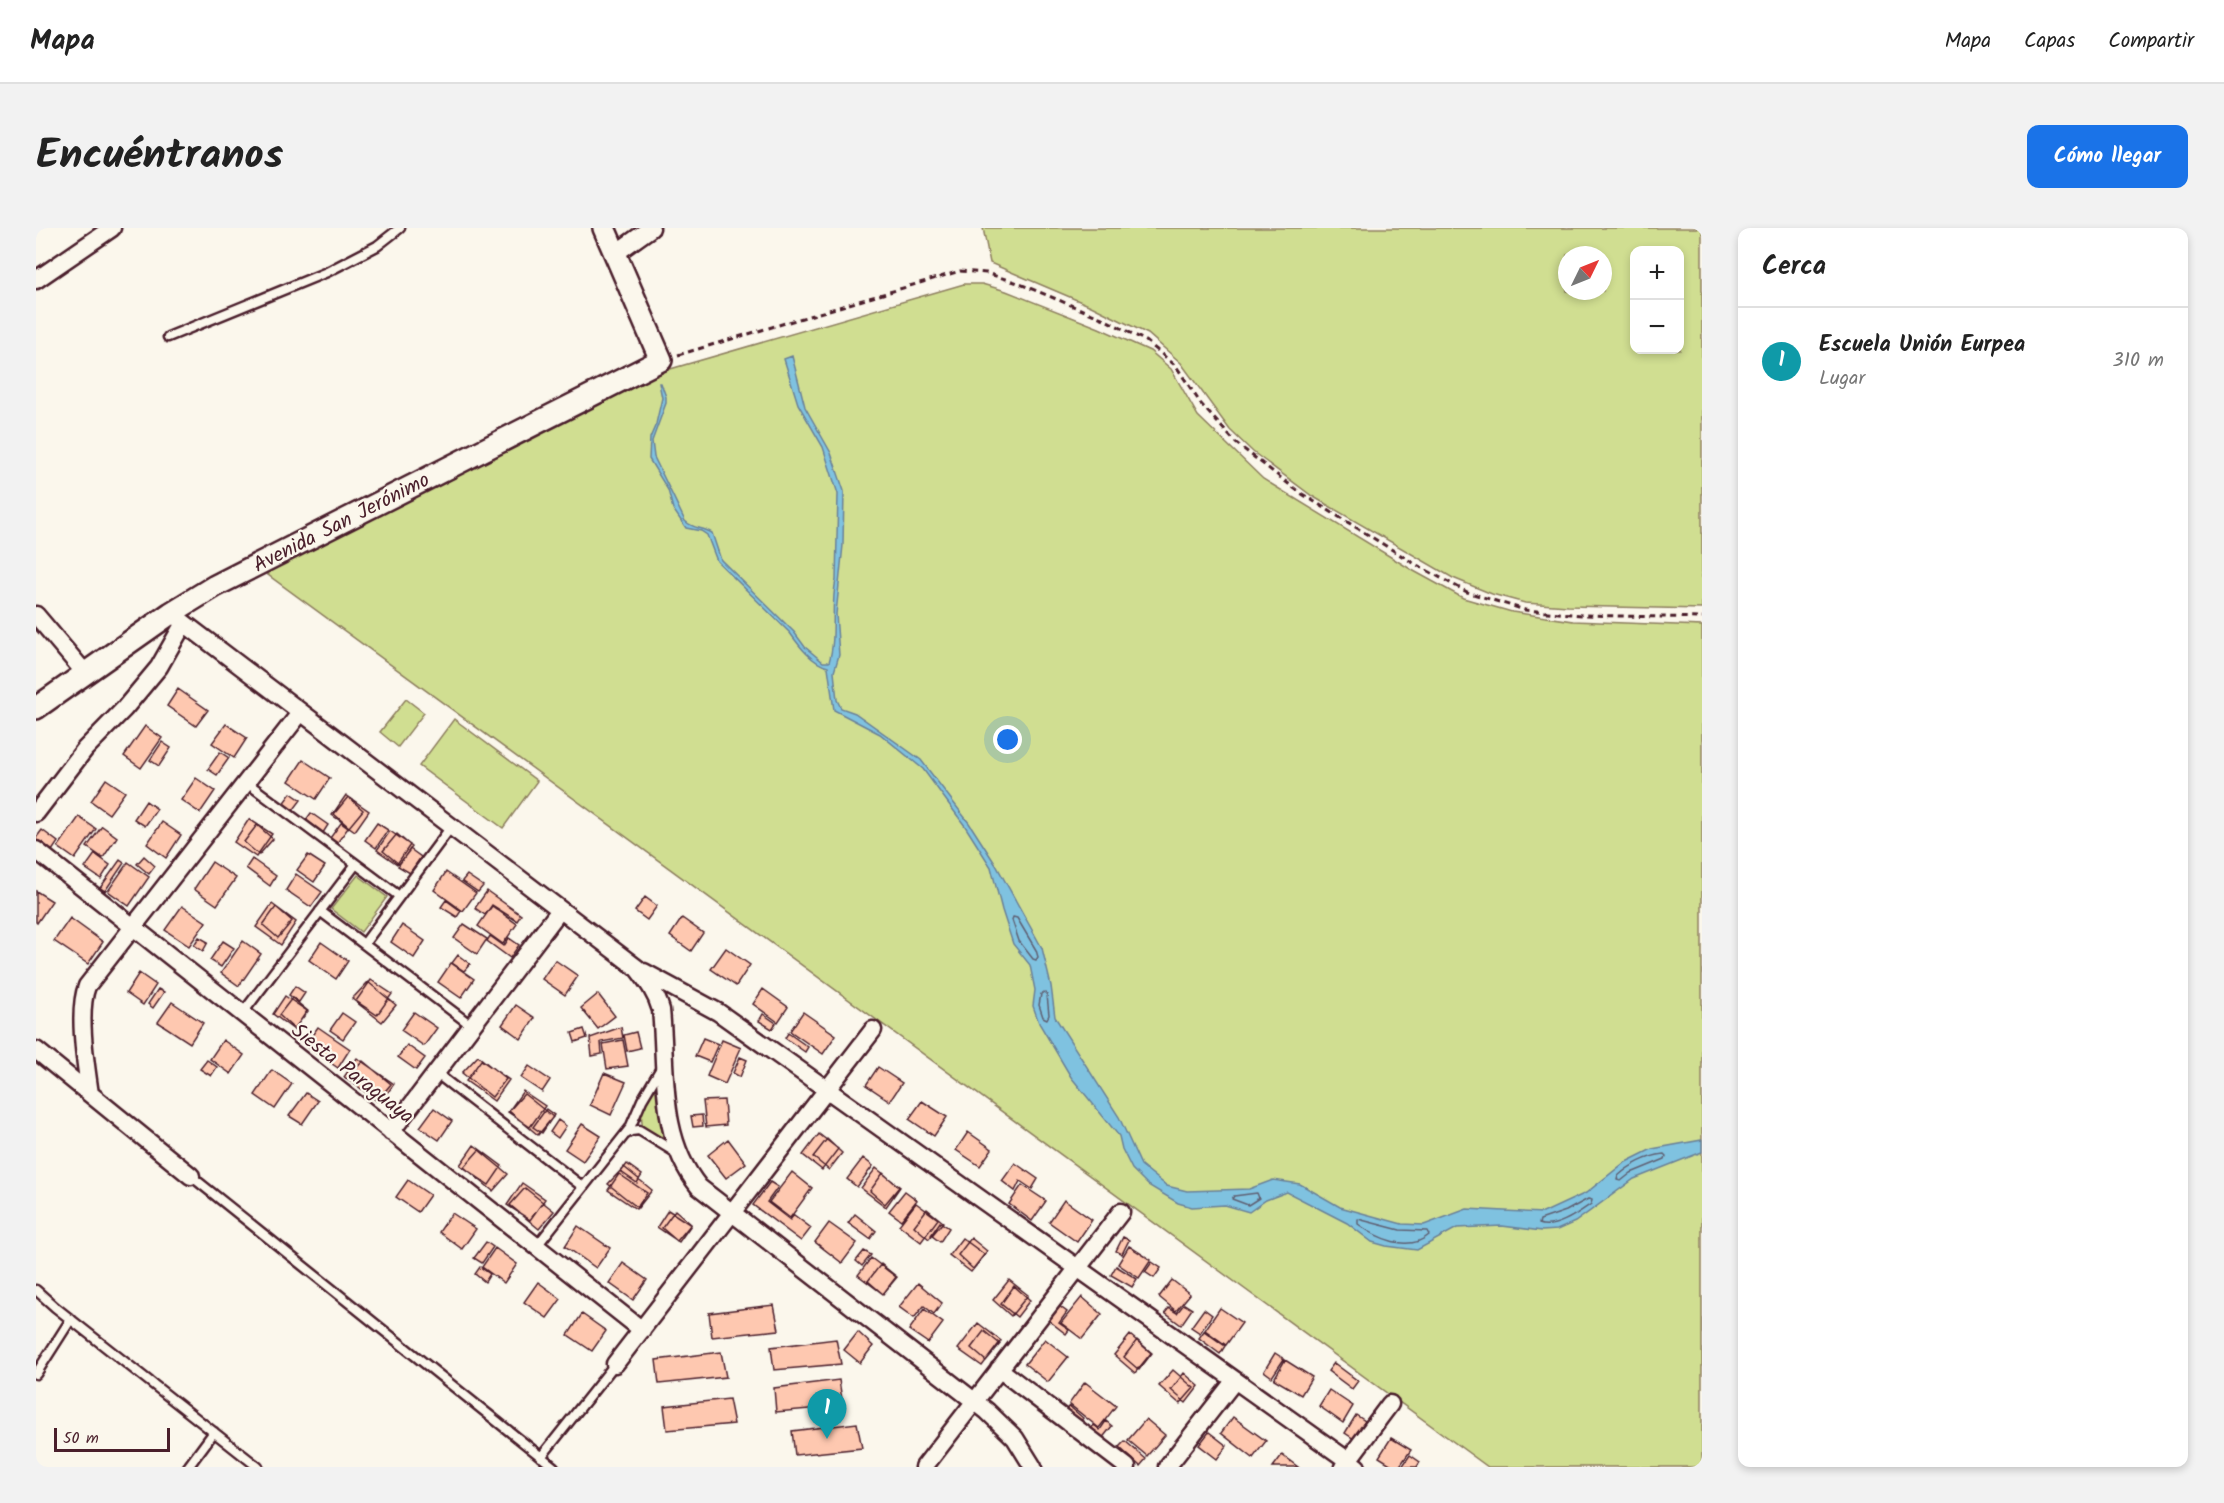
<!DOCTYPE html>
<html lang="es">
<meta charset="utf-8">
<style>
body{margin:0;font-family:Kalam,sans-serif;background:#f2f2f2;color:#222}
.controls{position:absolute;right:18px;top:18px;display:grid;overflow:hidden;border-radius:12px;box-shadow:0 3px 9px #0003}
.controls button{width:54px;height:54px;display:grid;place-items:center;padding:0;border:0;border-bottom:2px solid #e0e0e0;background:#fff;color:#222;font:30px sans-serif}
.compass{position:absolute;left:1522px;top:18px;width:54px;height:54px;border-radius:50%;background:#fff;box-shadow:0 3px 9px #0003;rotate:47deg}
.scale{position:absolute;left:18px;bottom:15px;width:116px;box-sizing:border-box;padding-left:6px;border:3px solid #4a1f2b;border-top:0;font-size:16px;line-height:21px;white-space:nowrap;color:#4a1f2b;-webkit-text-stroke:4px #fbf7ec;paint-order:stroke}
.you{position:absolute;left:972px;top:512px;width:21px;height:21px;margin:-15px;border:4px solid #fff;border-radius:50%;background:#1a73e8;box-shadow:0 0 0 9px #1a73e833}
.badge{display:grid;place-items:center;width:39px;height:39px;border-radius:50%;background:#1a73e8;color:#fff;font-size:20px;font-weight:700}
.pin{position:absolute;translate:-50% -50px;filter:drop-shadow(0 2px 3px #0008)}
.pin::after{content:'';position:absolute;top:32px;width:21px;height:18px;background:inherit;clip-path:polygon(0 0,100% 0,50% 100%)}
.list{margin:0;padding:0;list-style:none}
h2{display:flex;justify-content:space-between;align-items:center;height:78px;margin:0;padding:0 24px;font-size:26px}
h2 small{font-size:20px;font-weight:400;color:#767676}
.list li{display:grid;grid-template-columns:39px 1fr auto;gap:18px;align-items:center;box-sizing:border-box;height:108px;padding:0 24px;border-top:2px solid #e0e0e0}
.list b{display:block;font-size:22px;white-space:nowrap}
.list p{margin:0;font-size:20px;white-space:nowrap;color:#767676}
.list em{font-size:20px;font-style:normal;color:#767676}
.map{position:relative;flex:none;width:1666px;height:1239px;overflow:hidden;border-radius:12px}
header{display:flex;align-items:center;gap:36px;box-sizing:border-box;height:84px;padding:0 30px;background:#fff;border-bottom:2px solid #e0e0e0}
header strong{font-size:28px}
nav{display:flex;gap:33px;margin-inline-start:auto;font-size:21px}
.intro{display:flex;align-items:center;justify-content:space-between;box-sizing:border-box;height:144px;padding:0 36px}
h1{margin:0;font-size:42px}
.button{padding:15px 27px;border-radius:12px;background:#1a73e8;color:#fff;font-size:21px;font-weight:700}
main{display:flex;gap:36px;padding:0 36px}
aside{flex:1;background:#fff;border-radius:12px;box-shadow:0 3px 9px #0003}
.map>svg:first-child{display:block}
.green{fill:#d0de91;stroke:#8d7e5e;stroke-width:1.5;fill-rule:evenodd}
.water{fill:#7fc2e0;stroke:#6a8198;stroke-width:1.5}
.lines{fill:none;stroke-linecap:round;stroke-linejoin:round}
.shore{stroke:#5f6073;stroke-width:1.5}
.building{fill:#fec8b0;stroke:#4a1f2b;stroke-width:1.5}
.service-casing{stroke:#4a1f2b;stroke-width:13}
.minor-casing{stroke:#4a1f2b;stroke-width:21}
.tertiary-casing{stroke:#4a1f2b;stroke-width:26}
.path{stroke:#4a1f2b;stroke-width:3;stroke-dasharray:6 4.5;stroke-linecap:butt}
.service{stroke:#fbf7ec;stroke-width:8}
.minor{stroke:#fbf7ec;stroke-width:16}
.tertiary{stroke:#fbf7ec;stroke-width:21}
.labels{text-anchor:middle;stroke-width:4.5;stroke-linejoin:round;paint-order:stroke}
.street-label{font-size:21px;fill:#4a1f2b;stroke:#fbf7ec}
</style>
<header>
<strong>Mapa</strong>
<nav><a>Mapa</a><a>Capas</a><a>Compartir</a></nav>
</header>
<div class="intro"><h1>Encuéntranos</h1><a class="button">Cómo llegar</a></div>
<main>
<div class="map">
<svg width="1666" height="1239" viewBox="0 0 1666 1239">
<rect width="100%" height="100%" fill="#fbf7ec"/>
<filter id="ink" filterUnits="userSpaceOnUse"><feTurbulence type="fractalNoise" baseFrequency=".0167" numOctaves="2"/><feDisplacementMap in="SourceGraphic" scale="12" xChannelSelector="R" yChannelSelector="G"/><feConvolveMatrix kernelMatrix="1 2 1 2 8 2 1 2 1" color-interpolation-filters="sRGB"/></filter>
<g filter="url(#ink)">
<!-- green -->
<path class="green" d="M947 0H1666V381L1532 378 1489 375 1456 366 1417 350 1276 268 1217 224 1194 202 1145 135 1112 106 1055 78 954 35ZM1644 22V122H1598V22ZM1531 27H1567V63H1531Z
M928 56H946L970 63 1063 100 1114 123 1135 141 1162 188 1227 251 1376 342 1427 370 1476 384 1537 393 1666 398V1239H1452L228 344 617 146Z
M370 471 388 485 362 519 344 504Z
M418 491 501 553 467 600 383 538Z
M322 647 351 669 325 704 295 681Z
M620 860 628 906 625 910 607 900C603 885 608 870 620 860Z"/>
<!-- water -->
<path class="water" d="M756 128 769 179 795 225 808 263 807 317 800 386 803 427 798 444 801 472 805 480 819 485 885 532 933 595 960 637 1006 720 1015 758 1019 789 1083 889 1105 937 1131 958 1151 963 1213 961 1237 952 1264 956 1304 979 1366 996 1388 997 1431 981 1507 985 1550 965 1588 935 1616 921 1666 912V924L1598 951 1539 994 1521 1002 1506 1003 1466 998 1421 1000 1381 1022 1350 1018 1336 1014 1311 995 1251 964 1230 972 1213 984 1189 977 1156 979 1142 975 1112 957 1096 941 1086 921 1083 908 1035 849 1003 795 997 778 999 762 994 737 977 716 966 682 955 639 929 598 887 541 844 506 798 482 792 439C776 435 764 419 754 405L681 333 671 307 665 303 650 300 637 281 632 262 613 231 614 210 620 196 626 170 623 155H625L630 169V175L616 213 618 229 649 293C657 301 666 299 676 305L685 332 758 404 769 419 787 434H793C801 408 794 379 800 352L802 266 787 219 762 176 748 131Z"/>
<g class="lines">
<!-- shore -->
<path class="shore" d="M977 689 981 690 1000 722 1002 729 1000 732 997 731 983 713 976 692Z
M1008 764 1011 767 1013 787 1011 791 1007 789 1003 777 1005 766Z
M1628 926 1630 928 1629 931 1595 945 1585 953 1581 952 1582 948C1594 937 1611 928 1628 926Z
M1221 965 1223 970 1212 977 1196 971 1198 968Z
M1552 971 1556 972 1555 976C1542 985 1519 1002 1503 996L1504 992 1530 983Z
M1322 991 1364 1002 1391 1003 1393 1007C1372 1025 1341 1010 1322 996Z"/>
</g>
<!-- building -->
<path class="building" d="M142 461 172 482 160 498 131 478Z
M190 496 211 510 198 530 176 515Z
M109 498 126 510 105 540 88 528Z
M126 514 135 520 123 538 114 532Z
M184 524 193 530 181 547 172 541Z
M267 532 294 550 280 571 253 553Z
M160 550 179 563 164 585 145 572Z
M70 551 89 564 73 586 55 573Z
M255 565 265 572 256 584 246 577Z
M310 567 333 583 319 603 296 587Z
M312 569 327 582 313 599 298 586Z
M110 573 121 581 109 598 98 591Z
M275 585 292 597 285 608 267 596Z
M43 589 60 601 39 631 22 619Z
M213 591 236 606 220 629 198 614Z
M126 594 145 607 130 630 111 616Z
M305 595 312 600 301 615 294 610Z
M341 595 352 602 340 620 329 612Z
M221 597 237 611 223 627 208 614Z
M66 598 81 609 67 630 51 619Z
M6 602 22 614 14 626 0 617V610Z
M354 603 374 617 361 636 341 622Z
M361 606 376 619 363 636 347 623Z
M374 621 385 629 374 645 362 638Z
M59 626 74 637 65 651 49 640Z
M272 627 289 638 278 654 261 642Z
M108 628 119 638 113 646 101 636Z
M216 631 240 648 234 658 210 640Z
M84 632 88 635 69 663 64 660Z
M92 634 113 649 93 678 72 663Z
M176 634 200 650 181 677 158 661Z
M410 644 440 665 427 683 398 662Z
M260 646 286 664 275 679 250 662Z
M431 647 447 658 442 664 426 653Z
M0 663 16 673 1 695 0 694Z
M451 663 485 687 481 693 456 677 449 687 439 680Z
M609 669 621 678 611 692 599 683Z
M410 672 425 683 421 689 405 679Z
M236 676 260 694 245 717 220 699Z
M146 678 170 694 153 718 129 702Z
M456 678 481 696 467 716 442 698Z
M240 679 256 693 242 710 227 697Z
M34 690 67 714 52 736 18 713Z
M646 690 667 705 655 723 634 708Z
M428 696 451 711 441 726 418 710Z
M366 697 389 713 378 730 355 714Z
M454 708 468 718 473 710 483 717 474 730 451 713Z
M163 709 172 714 167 723 158 717Z
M187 713 198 720 185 739 174 732Z
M207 713 225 726 203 758 185 745Z
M285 714 312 733 300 751 273 732Z
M690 720 714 737 700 758 675 741Z
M422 727 434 736 428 743 416 735Z
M519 732 542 748 529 767 506 751Z
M415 735 438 751 425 770 402 754Z
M103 745 120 757 107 777 90 765Z
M335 752 356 766 341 787 320 773Z
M332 754 360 777 346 794 316 771Z
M259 758 269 765 263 774 253 767Z
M122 761 128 764 117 780 112 776Z
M727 761 752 779 742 794 717 776Z
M562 766 579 788 562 801 545 780Z
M249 768 271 783 258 802 237 786Z
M256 770 272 783 258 801 243 787Z
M136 774 167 795 154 815 122 794Z
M480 777 499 790 485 811 466 797Z
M378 784 401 800 388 818 365 802Z
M767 784 800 807 787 826 754 803Z
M306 785 319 794 307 811 294 802Z
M727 786 740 795 736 801 723 793Z
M282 799 314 821 302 840 269 817Z
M585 799 587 810 565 814 566 826 556 828 554 810Z
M548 801 551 810 539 814 536 805Z
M600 804 604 820 591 823 588 807Z
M752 805 772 819 769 824 749 810Z
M667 810 682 816 674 834 659 828Z
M187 812 208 827 195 846 174 831Z
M587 812 592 838 571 841 567 816Z
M686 812 705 820 689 856 671 848Z
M371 817 389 830 380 842 362 829Z
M442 828 470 851 456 869 426 845Z
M704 829 711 832 704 849 697 845Z
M321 830 358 856 345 874 308 849Z
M171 832 181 839 175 848 164 841Z
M445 832 473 852 458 873 430 853Z
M327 833 355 856 341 873 311 850Z
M493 838 514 852 506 864 485 850Z
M842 839 866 855 854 873 830 857Z
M236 842 256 856 239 881 219 867Z
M568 845 590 854 575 887 554 877Z
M487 863 509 878 494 899 472 884Z
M270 865 282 873 266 896 253 888Z
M488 866 517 889 502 907 473 883Z
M688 872 690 897 670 899 667 873Z
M886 873 911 889 898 908 873 891Z
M398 880 416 893 403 912 384 899Z
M510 881 518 887 506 905 497 899Z
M666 887 667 898 657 899 655 888Z
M522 892 530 898 522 910 514 904Z
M546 896 565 908 547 933 529 921Z
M932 904 956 921 944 938 920 922Z
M783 906 802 921 786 942 767 927Z
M692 911 710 935 690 950 672 927Z
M791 911 806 925 793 942 777 929Z
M438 917 466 938 453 957 424 937Z
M443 922 472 946 457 963 428 939Z
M827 930 837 938 821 959 811 951Z
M979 935 1002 951 996 961 984 953 979 963 966 953Z
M591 936 606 947 601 955 585 944Z
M588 939 616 962 602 980 572 956Z
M840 940 864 959 850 979 825 960Z
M756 944 776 960 754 990 733 974Z
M847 945 863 959 849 976 834 963Z
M583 946 611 965 600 981 572 962Z
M372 952 394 967 382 984 360 969Z
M734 954 742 959 731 974 754 992 758 987 775 1000 765 1013 717 977Z
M486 955 509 971 494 992 471 977Z
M986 957 1010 973 996 993 973 976Z
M489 960 518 983 503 1001 474 977Z
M869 963 881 972 865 992 853 983Z
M1028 972 1056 992 1041 1014 1013 994Z
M880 975 902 991 885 1014 863 997Z
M891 981 907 994 893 1011 878 998Z
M632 982 655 997 643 1014 621 999Z
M639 982 655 996 641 1013 626 1000Z
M416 985 440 1001 426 1021 403 1004Z
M819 986 840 1003 834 1011 812 995Z
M904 994 913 1000 904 1014 895 1007Z
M793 995 821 1015 806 1035 779 1014Z
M542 998 574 1020 560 1040 529 1018Z
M1087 1009 1093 1012 1086 1026 1080 1023Z
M926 1010 949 1027 935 1044 913 1027Z
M935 1010 951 1023 937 1041 922 1027Z
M450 1014 457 1019 446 1035 438 1030Z
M1093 1018 1115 1032 1103 1050 1082 1036Z
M459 1020 481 1036 468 1055 446 1039Z
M828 1023 835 1027 826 1038 820 1033Z
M835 1030 860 1049 847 1066 822 1047Z
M1116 1034 1125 1040 1118 1050 1109 1044Z
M587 1035 611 1052 597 1072 573 1055Z
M845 1036 861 1049 847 1066 832 1053Z
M1080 1038 1101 1051 1096 1059 1075 1047Z
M444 1039 454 1046 449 1054 439 1046Z
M973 1052 992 1067 975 1088 957 1072Z
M1136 1052 1154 1066 1140 1083 1123 1069Z
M502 1054 525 1071 511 1090 488 1074Z
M882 1055 906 1075 898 1086 888 1078 878 1090 863 1079Z
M978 1058 994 1072 981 1089 965 1076Z
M1046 1069 1066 1086 1046 1111 1025 1095Z
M1148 1076 1156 1081 1145 1097 1129 1085 1133 1080 1141 1085Z
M738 1077 743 1102 676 1109 673 1085Z
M1023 1078 1031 1084 1023 1095 1033 1102 1030 1106 1012 1092Z
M1184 1080 1206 1095 1190 1117 1169 1102Z
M888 1081 907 1095 892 1115 873 1102Z
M1168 1081 1176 1087 1164 1105 1155 1099Z
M546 1086 570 1103 556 1123 532 1107Z
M942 1095 965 1113 946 1138 922 1121Z
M948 1103 964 1116 950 1133 935 1120Z
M1168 1103 1189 1118 1184 1126 1163 1110Z
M822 1104 837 1118 824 1135 808 1122Z
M1094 1107 1115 1125 1099 1145 1078 1127Z
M800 1111 805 1136 738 1142 735 1119Z
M1009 1111 1032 1129 1012 1154 989 1136Z
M1101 1112 1116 1125 1103 1142 1088 1129Z
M685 1124 690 1149 623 1156 620 1132Z
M1239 1125 1248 1131 1236 1149 1228 1143Z
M1249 1132 1276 1149 1265 1167 1238 1151Z
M1298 1135 1322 1153 1316 1161 1292 1143Z
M1137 1142 1158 1160 1144 1176 1123 1158Z
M1148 1145 1163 1158 1150 1175 1135 1162Z
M803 1152 807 1178 740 1184 738 1160Z
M1049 1154 1080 1178 1063 1200 1033 1176Z
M1293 1162 1317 1178 1307 1195 1283 1178Z
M693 1171 698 1196 631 1202 628 1178Z
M1033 1178 1047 1190 1042 1197 1027 1185Z
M1320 1187 1329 1193 1318 1211 1309 1205Z
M1197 1189 1230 1213 1217 1230 1185 1205Z
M1110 1191 1129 1207 1111 1228 1092 1212Z
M1070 1193 1076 1198 1065 1212 1053 1203 1058 1197 1064 1202Z
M821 1195 826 1220 759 1227 756 1203Z
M1173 1204 1191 1218 1181 1231 1163 1217Z
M1355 1210 1375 1222 1363 1239H1359L1343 1229Z
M1089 1213 1110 1231 1104 1238 1083 1219Z
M1246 1227 1262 1239H1237Z
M1374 1227 1384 1234 1381 1239H1366Z"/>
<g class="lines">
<defs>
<path id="service" d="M132 109 291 44 341 18 364 0
M210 554 363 668
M284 683 436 798
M328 716 415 599
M206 786 320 636
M400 845 547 959
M590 906 595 903 603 902 639 924
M155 948 518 1239
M500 1019 594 900 606 872 625 840
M0 1062 19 1079 222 1239
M0 1146 35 1091
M505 1229 579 1136
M152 1239 178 1204"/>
<path id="minor" d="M580 25 615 0
M0 52 76 0
M135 385 601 740C612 754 620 765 625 782 631 842 622 909 663 959L951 1183 979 1210 997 1239
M0 387 49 445
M0 585 49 521 88 481 123 439 148 395
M0 622 606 1102
M608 744 682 784 1321 1239
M0 822 155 948
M54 866C50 838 41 784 51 758L265 484
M355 904 524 682
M579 1136 837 802
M963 1141 1091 1239
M888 1239 1085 984
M1131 1239 1199 1152
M1307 1239 1354 1176"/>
<path id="tertiary" d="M0 480 135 385 179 358 625 132 568 0"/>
</defs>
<!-- service casing -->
<use href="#service" class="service-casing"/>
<!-- minor casing -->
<use href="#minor" class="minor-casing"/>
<!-- tertiary casing -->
<use href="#tertiary" class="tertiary-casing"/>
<!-- path -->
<path class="path" d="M642 127 924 43 950 45 979 54 1066 90 1110 113 1140 138 1165 176 1200 215 1263 264 1379 336 1431 364 1489 382 1546 387 1666 390"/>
<!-- service -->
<use href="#service" class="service"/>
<!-- minor -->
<use href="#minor" class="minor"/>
<!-- tertiary -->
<use href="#tertiary" class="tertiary"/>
</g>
</g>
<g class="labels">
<!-- street labels -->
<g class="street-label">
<text transform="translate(305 294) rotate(-27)" y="7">Avenida San Jerónimo</text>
<text transform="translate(317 845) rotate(38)" y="7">Siesta Paraguaya</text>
</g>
</g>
</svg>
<div class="controls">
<button>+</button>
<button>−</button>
</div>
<svg class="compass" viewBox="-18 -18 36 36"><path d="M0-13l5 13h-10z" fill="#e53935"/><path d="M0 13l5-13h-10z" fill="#767676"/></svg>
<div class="scale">50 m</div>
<div class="you"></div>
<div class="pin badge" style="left:791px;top:1211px;background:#0f9aa8">1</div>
</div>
<aside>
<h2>Cerca<small></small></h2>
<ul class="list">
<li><span class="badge" style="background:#0f9aa8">1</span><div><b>Escuela Unión Eurpea</b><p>Lugar</p></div><em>310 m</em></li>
</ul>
</aside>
</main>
